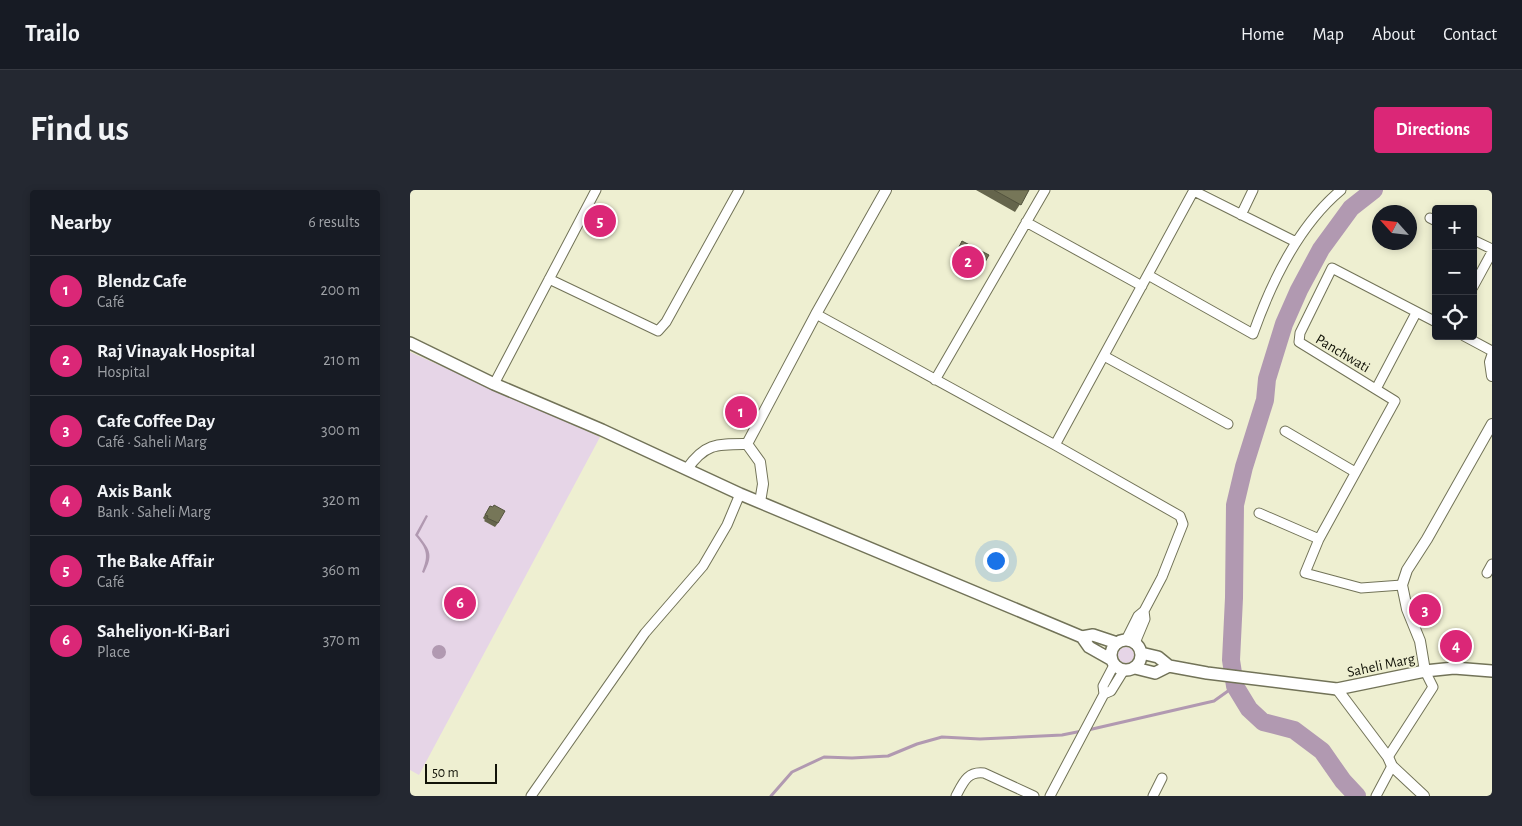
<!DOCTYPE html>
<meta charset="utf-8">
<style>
body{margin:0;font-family:"Alegreya Sans",sans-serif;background:#242831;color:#f1f3f6}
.controls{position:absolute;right:15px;top:15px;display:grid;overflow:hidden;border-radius:5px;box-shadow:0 2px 8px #0003}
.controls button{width:45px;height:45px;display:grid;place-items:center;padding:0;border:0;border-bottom:1px solid #363941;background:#171b24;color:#f1f3f6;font:25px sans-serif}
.compass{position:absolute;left:962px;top:15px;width:45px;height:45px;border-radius:50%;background:#171b24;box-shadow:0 2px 8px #0003;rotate:297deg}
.scale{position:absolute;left:15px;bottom:12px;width:72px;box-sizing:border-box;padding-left:5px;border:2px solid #121308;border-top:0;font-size:14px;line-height:18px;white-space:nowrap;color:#121308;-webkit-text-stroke:4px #eeefd1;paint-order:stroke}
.you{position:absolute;left:585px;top:370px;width:18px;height:18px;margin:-12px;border:4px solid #fff;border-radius:50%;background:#1a73e8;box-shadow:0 0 0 8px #1a73e833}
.badge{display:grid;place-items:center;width:32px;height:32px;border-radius:50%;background:#db2777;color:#fff;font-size:16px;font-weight:700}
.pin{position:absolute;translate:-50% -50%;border:2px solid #fff;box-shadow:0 1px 5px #0006}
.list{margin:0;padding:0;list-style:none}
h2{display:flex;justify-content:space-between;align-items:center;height:65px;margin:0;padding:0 20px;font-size:21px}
h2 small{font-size:16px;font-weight:400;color:#9ea1a6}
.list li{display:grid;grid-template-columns:32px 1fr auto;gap:15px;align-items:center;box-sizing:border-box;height:70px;padding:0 20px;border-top:1px solid #363941}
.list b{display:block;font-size:19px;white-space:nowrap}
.list p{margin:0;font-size:16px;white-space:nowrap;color:#9ea1a6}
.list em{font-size:16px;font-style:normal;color:#9ea1a6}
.icon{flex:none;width:28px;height:28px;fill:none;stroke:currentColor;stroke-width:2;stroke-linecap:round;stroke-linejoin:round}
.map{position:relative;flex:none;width:1082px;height:606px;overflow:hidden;border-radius:5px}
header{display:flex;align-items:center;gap:30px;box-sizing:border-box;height:70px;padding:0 25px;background:#171b24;border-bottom:1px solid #363941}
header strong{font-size:24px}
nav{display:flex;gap:28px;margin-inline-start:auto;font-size:18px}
.intro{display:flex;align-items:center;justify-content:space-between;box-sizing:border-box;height:120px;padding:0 30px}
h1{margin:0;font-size:35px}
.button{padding:12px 22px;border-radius:5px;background:#db2777;color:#fff;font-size:18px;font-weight:700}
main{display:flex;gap:30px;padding:0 30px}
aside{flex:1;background:#171b24;border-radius:5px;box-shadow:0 2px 8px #0003}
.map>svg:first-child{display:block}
.green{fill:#e6d5e7}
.water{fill:#b199b1}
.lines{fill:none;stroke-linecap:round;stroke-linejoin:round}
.stream{stroke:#b199b1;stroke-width:3}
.river{stroke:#b199b1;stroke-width:18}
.minor-casing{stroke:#727358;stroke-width:11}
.tertiary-casing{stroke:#727358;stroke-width:12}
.secondary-casing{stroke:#727358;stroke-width:14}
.minor{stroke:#fff;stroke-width:9}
.tertiary{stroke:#fff;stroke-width:10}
.secondary{stroke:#fff;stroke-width:11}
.wall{fill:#65654c}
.building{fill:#767658;stroke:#53533e}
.labels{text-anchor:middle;stroke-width:4;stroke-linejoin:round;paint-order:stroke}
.street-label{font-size:15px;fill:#121308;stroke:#eeefd1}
</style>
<header>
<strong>Trailo</strong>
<nav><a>Home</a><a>Map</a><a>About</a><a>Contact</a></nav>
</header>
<div class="intro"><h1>Find us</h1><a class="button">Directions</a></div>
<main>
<aside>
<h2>Nearby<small>6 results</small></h2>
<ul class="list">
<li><span class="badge">1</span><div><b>Blendz Cafe</b><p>Café</p></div><em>200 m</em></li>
<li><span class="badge">2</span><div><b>Raj Vinayak Hospital</b><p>Hospital</p></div><em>210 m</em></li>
<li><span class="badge">3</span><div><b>Cafe Coffee Day</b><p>Café · Saheli Marg</p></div><em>300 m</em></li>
<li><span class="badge">4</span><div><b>Axis Bank</b><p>Bank · Saheli Marg</p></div><em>320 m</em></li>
<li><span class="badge">5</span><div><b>The Bake Affair</b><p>Café</p></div><em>360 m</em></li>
<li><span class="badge">6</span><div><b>Saheliyon-Ki-Bari</b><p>Place</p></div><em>370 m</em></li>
</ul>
</aside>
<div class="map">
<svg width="1082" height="606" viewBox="0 0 1082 606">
<rect width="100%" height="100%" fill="#eeefd1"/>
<!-- green -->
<path class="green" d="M0 162 190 247 9 585 0 580Z
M708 465a8 8 0 1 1 16 0a8 8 0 1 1-16 0Z"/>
<!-- water -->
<path class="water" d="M16 325 18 326 8 345C21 361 23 365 14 383L12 382C19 365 17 359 5 345Z
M22 462a7 7 0 1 1 14 0a7 7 0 1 1-14 0Z"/>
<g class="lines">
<!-- stream -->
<path class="stream" d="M678 540 804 511 825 496
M361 606 382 582 414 567 442 568 478 566 507 554 532 547 570 549 652 545 672 541"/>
<!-- river -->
<path class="river" d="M947 606 933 591 912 561 884 540 853 532 839 519 825 496 821 470 824 408 825 315 834 277 855 210 857 189 874 134 889 100 911 59 941 18 964 0"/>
<defs>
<path id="minor" d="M784 1 886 52
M831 25 843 0
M1020 28 1026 31
M616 32 732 96
M1063 50 1082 59
M738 85 843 144C861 93 889 35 931 0
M139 89 248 141 256 132 329 0
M1063 97 1082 62
M406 124 645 255 770 326 773 334 752 387 734 421 728 426 716 450
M1054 146 1082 161
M694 166 818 234
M525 190 635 0
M84 194 186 0
M966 199 1006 123
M875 241 945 282
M645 255 784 0
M849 323 909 349
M1077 383 1082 374
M992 395 951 398 895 383 909 349 985 211 889 152 890 143 922 78 1026 132
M725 453 735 429 734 421
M694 504 693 496 704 475
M978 567 1023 497 1015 481
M121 606 235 443 293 376 317 335 330 304
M546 606C553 593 557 581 574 583L624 606
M640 606 694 504 701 501 714 480
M743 606 752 588
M966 606 982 576"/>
<path id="tertiary" d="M1082 166 1080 172 1082 186
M337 254 406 124 476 0
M277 279C295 253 307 254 337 254L350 272 353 294 350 312
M1015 481 1010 451 997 419 992 395 997 380 1017 349 1082 234
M927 499 978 567 982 576 1014 606"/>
<path id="secondary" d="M0 153 84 194 192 240 330 304 672 447 679 457 702 470
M672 447 683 445 707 453
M701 465a15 15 0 1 1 30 0a15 15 0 1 1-30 0Z
M731 463 748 467 759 476 797 483 927 499 1015 481 1044 478 1082 481
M725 478 745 483 759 476"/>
</defs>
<!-- minor casing -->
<use href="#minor" class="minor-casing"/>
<!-- tertiary casing -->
<use href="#tertiary" class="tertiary-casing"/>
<!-- secondary casing -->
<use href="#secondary" class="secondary-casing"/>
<!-- minor -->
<use href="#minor" class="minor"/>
<!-- tertiary -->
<use href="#tertiary" class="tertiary"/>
<!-- secondary -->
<use href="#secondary" class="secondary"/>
</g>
<!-- wall -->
<path class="wall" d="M566 0H619L605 22Z
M552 51 570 81 566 87 540 73Z
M80 316 88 333 85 337 74 331 75 330 73 328Z"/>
<!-- building -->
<path class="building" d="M584 0H619L611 15Z
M552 51 579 65 570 81 544 67Z
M84 315 95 321 88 333 77 328 78 326 75 325 80 316 83 317Z"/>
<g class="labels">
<!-- street labels -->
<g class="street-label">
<text transform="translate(933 163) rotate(31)" y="5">Panchwati</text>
<text transform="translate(971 475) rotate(-12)" y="5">Saheli Marg</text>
</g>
</g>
</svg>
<div class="controls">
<button>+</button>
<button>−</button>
<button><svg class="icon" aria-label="locate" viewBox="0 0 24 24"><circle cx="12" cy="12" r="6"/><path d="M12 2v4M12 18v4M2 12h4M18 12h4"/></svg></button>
</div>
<svg class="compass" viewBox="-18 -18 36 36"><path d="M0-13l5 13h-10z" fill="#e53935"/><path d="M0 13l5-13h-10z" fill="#9ea1a6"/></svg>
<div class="scale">50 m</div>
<div class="you"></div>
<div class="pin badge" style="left:331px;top:222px">1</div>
<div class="pin badge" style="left:558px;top:72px">2</div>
<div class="pin badge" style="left:1015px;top:420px">3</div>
<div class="pin badge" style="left:1046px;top:456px">4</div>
<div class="pin badge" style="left:190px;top:31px">5</div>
<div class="pin badge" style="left:50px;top:413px">6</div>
</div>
</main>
